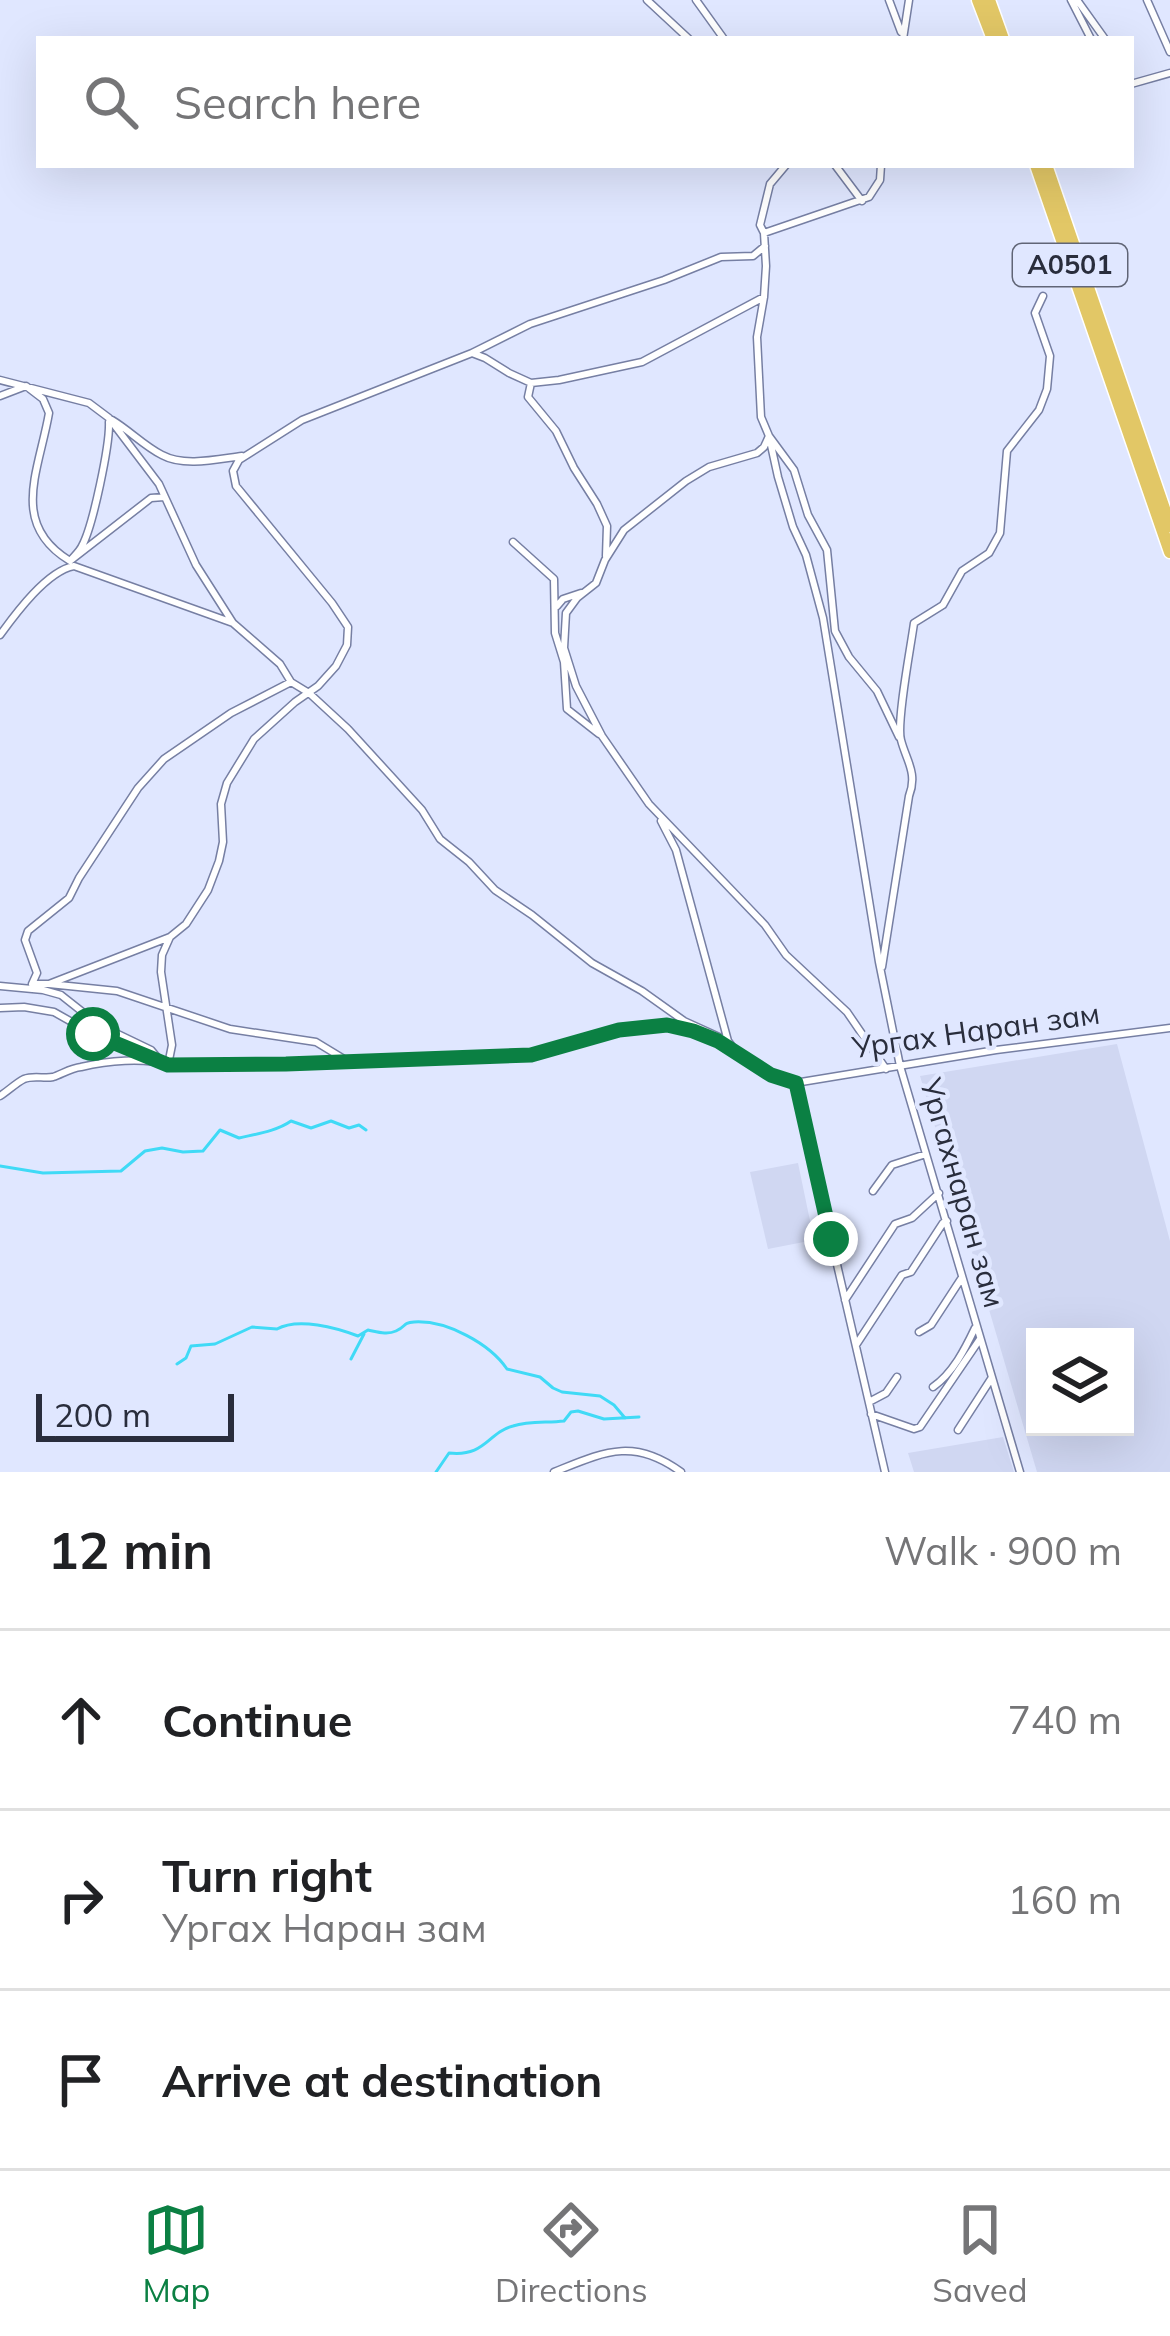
<!DOCTYPE html>
<meta charset="utf-8">
<style>
body{margin:0;font-family:Mulish,sans-serif;background:#f6f6f6;color:#202124}
.controls{position:absolute;right:36px;bottom:36px;display:grid;overflow:hidden;border-radius:0px;box-shadow:0 12px 48px #0002}
.controls button{width:108px;height:108px;display:grid;place-items:center;padding:0;border:0;border-bottom:3px solid #e0e0e0;background:#fff;color:#202124;font:60px sans-serif}
.scale{position:absolute;left:36px;bottom:30px;width:198px;box-sizing:border-box;padding-left:12px;border:6px solid #292d3c;border-top:0;font-size:33px;line-height:42px;white-space:nowrap;color:#292d3c;-webkit-text-stroke:9px #e0e7ff;paint-order:stroke}
.stop{position:absolute;width:36px;height:36px;margin:-27px;border:9px solid #0b8043;border-radius:50%;background:#fff}
.stop.end{background:#0b8043;border-color:#fff;box-shadow:0 3px 12px #0008}
.list{margin:0;padding:0;list-style:none}
h2{display:flex;justify-content:space-between;align-items:center;height:156px;margin:0;padding:0 48px;font-size:51px}
h2 small{font-size:39px;font-weight:400;color:#757577}
.list li{display:grid;grid-template-columns:78px 1fr auto;gap:36px;align-items:center;box-sizing:border-box;height:180px;padding:0 48px;border-top:3px solid #e0e0e0}
.list b{display:block;font-size:45px;white-space:nowrap}
.list p{margin:0;font-size:39px;white-space:nowrap;color:#757577}
.list em{font-size:39px;font-style:normal;color:#757577}
.icon{flex:none;width:66px;height:66px;fill:none;stroke:currentColor;stroke-width:2;stroke-linecap:round;stroke-linejoin:round}
.map{position:relative;flex:none;width:1170px;height:1472px;overflow:hidden}
.search{position:absolute;background:#fff;box-shadow:0 12px 48px #0002;left:36px;right:36px;top:36px;height:132px;display:flex;align-items:center;gap:30px;box-sizing:border-box;padding:0 42px;border-radius:0px;color:#757577;font-size:45px}
.sheet{height:696px;background:#fff}
nav{display:flex;justify-content:space-around;align-items:center;box-sizing:border-box;height:168px;border-top:3px solid #e0e0e0;background:#fff;font-size:33px;color:#757577}
nav a{display:grid;justify-items:center;gap:6px}
nav .on{color:#0b8043}
.map>svg:first-child{display:block}
.built{fill:#d0d7f2;fill-rule:evenodd}
.lines{fill:none;stroke-linecap:round;stroke-linejoin:round}
.stream{stroke:#40daf6;stroke-width:3}
.minor-casing{stroke:#767fa3;stroke-width:9}
.trunk-casing{stroke:#fff;stroke-width:15}
.minor{stroke:#fff;stroke-width:6}
.trunk{stroke:#e2c766;stroke-width:12}
.route{stroke:#0b8043;stroke-width:15}
.labels{text-anchor:middle;stroke-width:9;stroke-linejoin:round;paint-order:stroke}
.shield{fill:#e0e7ff;stroke:#606576;stroke-width:3}
.shield-label{font-size:27px;font-weight:bold;fill:#292d3c}
.street-label{font-size:30px;fill:#292d3c;stroke:#e0e7ff}
</style>
<div class="map">
<svg width="1170" height="1472" viewBox="0 0 1170 1472">
<rect width="100%" height="100%" fill="#e0e7ff"/>
<!-- built -->
<path class="built" d="M1117 1044 1170 1241V1472H1037L920 1076ZM1125 1337V1427H1035V1337Z
M798 1163 814 1240 768 1249 750 1172Z
M1003 1437 1014 1472H914L908 1453Z"/>
<g class="lines">
<!-- stream -->
<path class="stream" d="M0 1166 43 1173 121 1171 145 1151 162 1148 183 1152 203 1151 220 1130 239 1138C256 1134 277 1131 291 1121L311 1128 331 1121 349 1128 359 1125 366 1130
M351 1359 364 1334
M177 1364 186 1358 191 1346 215 1344 252 1327 277 1329C298 1317 337 1328 358 1336L368 1330C378 1332 387 1335 396 1331 407 1326 402 1323 414 1322 447 1320 490 1344 507 1369L540 1377 553 1388 562 1392 600 1396 614 1405 625 1418
M436 1472 449 1453C486 1457 487 1433 513 1426 529 1421 547 1423 564 1421L571 1412 578 1411 604 1419 639 1417"/>
<defs>
<path id="minor" d="M647 0 689 39
M696 0 724 39
M889 0 901 32
M1071 0 1091 39
M1077 0 1105 39
M1147 0 1170 52
M903 39 909 0
M1131 84 1170 73
M786 165 770 184 760 225 764 233 766 266 764 297 757 337 761 417 769 436 778 477 793 527 806 555 823 618 879 962 900 1066 1020 1472
M835 165 862 201
M764 233 869 197 880 180 881 165
M472 353 530 324 664 280 721 257 753 256 765 246
M0 380 89 403 109 418 159 484 196 565 233 623 280 664 291 682 309 693 348 729 422 810 440 839 469 862 495 890 532 915 592 963 642 991 684 1021 728 1041 736 1052
M531 383 528 397 556 431 574 468 597 504 607 526 606 556
M0 396 26 386 43 399 49 413C39 471 9 524 70 561
M112 420C129 430 144 446 162 455 184 467 218 459 242 456
M109 422C110 444 93 526 82 546 79 552 74 556 70 561L151 498 164 497
M513 542 554 579 555 633 564 662 567 709 599 734
M557 606 563 599 581 593
M0 635C16 613 47 571 74 566L233 623
M661 821 676 850 728 1041
M882 967 909 796C918 773 906 760 901 740 896 723 911 646 914 623L943 605 962 571 989 553 1000 533 1007 451 1039 410 1047 389 1050 356 1035 313 1043 296
M32 984 37 973 25 940 28 931 69 898 79 878 138 788 164 759 231 713 291 682
M32 984H49L170 937
M49 984 117 991 230 1029 316 1042 344 1059
M0 986 43 990 61 995 99 1025 151 1050 161 1062
M0 1008 24 1007 54 1012 93 1034 152 1059
M168 1065 172 1045 161 972 162 955 170 937 186 924 208 890 219 861 223 842 221 804 227 783 254 739 295 702 318 686 336 666 347 645 348 627 332 603 236 486 233 471 239 460 302 420 472 353 485 358 509 373 531 383 559 380 642 362 764 297
M886 1069 847 1012 786 955 765 925 649 804 602 736 576 686 564 648 566 613 577 598 596 583 605 560 624 530 686 481 709 467 757 453 764 447 769 436 794 470 808 515 827 550 835 631 849 657 877 691 899 737
M0 1096C8 1091 16 1083 24 1079 34 1075 44 1079 53 1077 62 1074 71 1068 81 1067 107 1061 143 1057 168 1065L286 1064 531 1055 619 1030 667 1025 693 1031 719 1041 771 1074 795 1083
M873 1191 892 1165 926 1154
M845 1300 895 1224 912 1218 939 1193
M919 1332 931 1325 961 1279
M856 1345 902 1275 911 1272 943 1223 947 1221
M933 1387C953 1373 965 1349 975 1328
M869 1402 886 1393 897 1377
M871 1414 914 1429 920 1427 980 1339
M958 1430 991 1379
M554 1472C604 1452 633 1437 681 1472
M885 1472 795 1083 996 1050 1170 1028"/>
<path id="trunk" d="M978 0 993 39
M989 0 1003 39
M1036 165 1170 552
M1046 165 1170 526"/>
</defs>
<!-- minor casing -->
<use href="#minor" class="minor-casing"/>
<!-- trunk casing -->
<use href="#trunk" class="trunk-casing"/>
<!-- minor -->
<use href="#minor" class="minor"/>
<!-- trunk -->
<use href="#trunk" class="trunk"/>
</g>
<g class="lines">
<!-- route -->
<path class="route" d="M93 1034 168 1065 286 1064 531 1055 619 1030 667 1025 693 1031 718 1041 771 1075 796 1083 831 1239"/>
</g>
<g class="labels">
<!-- shield labels -->
<rect class="shield" x="1013" y="244" width="114" height="42" rx="9"/>
<g class="shield-label">
<text x="1070" y="274">A0501</text>
</g>
<!-- street labels -->
<g class="street-label">
<text transform="translate(976 1031) rotate(-8)" y="10">Ургах Наран зам</text>
<text transform="translate(962 1193) rotate(74)" y="10">Ургахнаран зам</text>
</g>
</g>
</svg>
<div class="controls">
<button><svg class="icon" aria-label="layers" viewBox="0 0 24 24"><path d="M12 4l9 5-9 5-9-5zM3 14l9 5 9-5"/></svg></button>
</div>
<div class="scale">200 m</div>
<div class="stop" style="left:93px;top:1034px"></div>
<div class="stop end" style="left:831px;top:1239px"></div>
<div class="search"><svg class="icon" aria-label="search" viewBox="0 0 24 24"><circle cx="10" cy="10" r="6"/><path d="M15 15l6 6"/></svg>Search here</div>
</div>
<section class="sheet">
<h2>12 min<small>Walk · 900 m</small></h2>
<ul class="list">
<li><svg class="icon" aria-label="ahead" viewBox="0 0 24 24"><path d="M12 20V5M6 11l6-6 6 6"/></svg><div><b>Continue</b></div><em>740 m</em></li>
<li><svg class="icon" aria-label="right" viewBox="0 0 24 24"><path d="M7 20v-9h11M14 6l5 5-5 5"/></svg><div><b>Turn right</b><p>Ургах Наран зам</p></div><em>160 m</em></li>
<li><svg class="icon" aria-label="arrive" viewBox="0 0 24 24"><path d="M6 21V4h12l-3 4 3 4H6"/></svg><div><b>Arrive at destination</b></div></li>
</ul>
</section>
<nav>
<a class="on"><svg class="icon" aria-label="map" viewBox="0 0 24 24"><path d="M3 6l6-2 6 2 6-2v14l-6 2-6-2-6 2zM9 4v14M15 6v14"/></svg>Map</a>
<a><svg class="icon" aria-label="directions" viewBox="0 0 24 24"><path d="M12 3l9 9-9 9-9-9zM9 14v-3h6M13 9l2 2-2 2"/></svg>Directions</a>
<a><svg class="icon" aria-label="saved" viewBox="0 0 24 24"><path d="M7 4h10v16l-5-4-5 4z"/></svg>Saved</a>
</nav>
